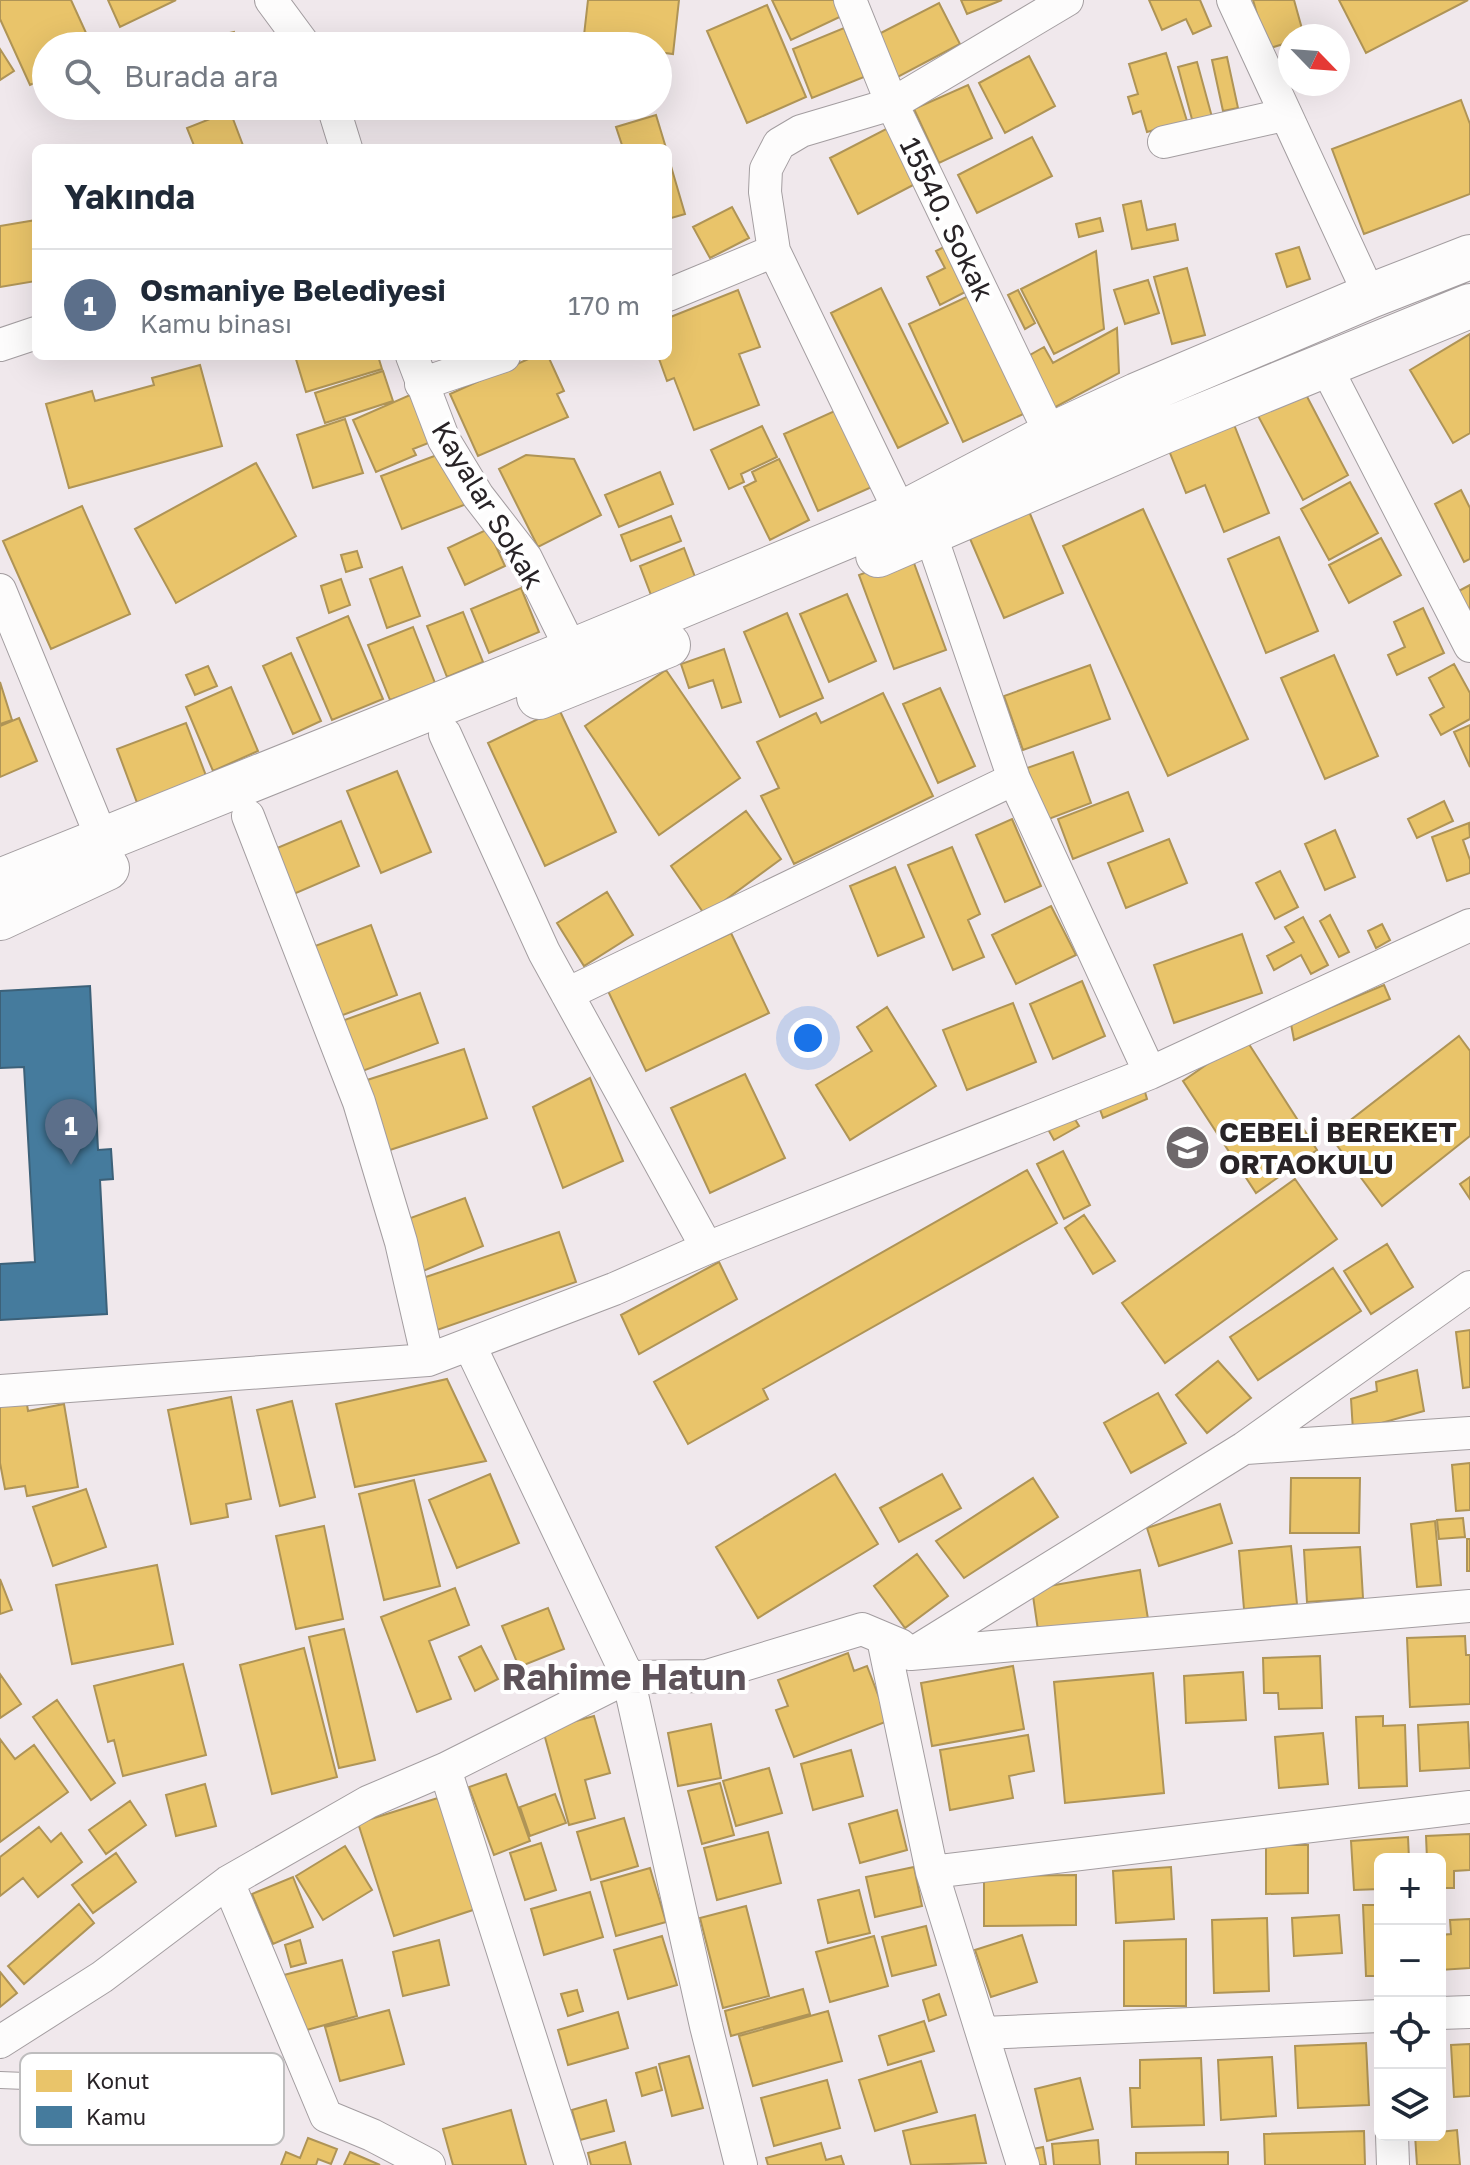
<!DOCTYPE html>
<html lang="tr">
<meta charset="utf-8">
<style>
body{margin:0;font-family:"Golos Text",sans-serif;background:#f2f2f3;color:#1f2937}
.controls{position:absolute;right:24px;bottom:24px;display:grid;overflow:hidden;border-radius:12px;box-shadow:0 8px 32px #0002}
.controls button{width:72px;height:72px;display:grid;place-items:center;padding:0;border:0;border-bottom:2px solid #e0e1e3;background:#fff;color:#1f2937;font:40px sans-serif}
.compass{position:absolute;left:1278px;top:24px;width:72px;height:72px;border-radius:50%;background:#fff;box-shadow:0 8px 32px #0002;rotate:115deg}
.you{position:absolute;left:808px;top:1038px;width:28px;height:28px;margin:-20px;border:6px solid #fff;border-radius:50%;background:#1a73e8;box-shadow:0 0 0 12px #1a73e833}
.badge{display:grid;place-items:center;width:52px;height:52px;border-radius:50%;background:#6e686b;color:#fff;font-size:26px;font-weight:700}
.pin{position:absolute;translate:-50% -66px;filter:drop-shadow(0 2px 4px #0008)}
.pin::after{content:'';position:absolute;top:42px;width:28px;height:24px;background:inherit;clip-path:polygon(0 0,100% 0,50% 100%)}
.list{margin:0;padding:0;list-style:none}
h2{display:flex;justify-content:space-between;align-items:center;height:104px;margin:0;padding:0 32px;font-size:34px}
h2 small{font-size:26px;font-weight:400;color:#747a83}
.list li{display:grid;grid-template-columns:52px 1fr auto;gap:24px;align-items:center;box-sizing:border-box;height:112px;padding:0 32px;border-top:2px solid #e0e1e3}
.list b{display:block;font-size:30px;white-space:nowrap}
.list p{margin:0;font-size:26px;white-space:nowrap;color:#747a83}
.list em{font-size:26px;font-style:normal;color:#747a83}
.icon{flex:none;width:44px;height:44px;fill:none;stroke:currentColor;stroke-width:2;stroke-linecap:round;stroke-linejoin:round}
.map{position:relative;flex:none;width:1470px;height:2165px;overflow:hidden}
.search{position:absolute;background:#fff;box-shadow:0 8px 32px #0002;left:32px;top:32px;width:640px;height:88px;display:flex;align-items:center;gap:20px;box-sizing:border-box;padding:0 28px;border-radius:44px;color:#747a83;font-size:30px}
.panel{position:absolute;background:#fff;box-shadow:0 8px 32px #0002;left:32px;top:144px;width:640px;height:216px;border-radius:12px}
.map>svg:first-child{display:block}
.homes{fill:#e9c46a;stroke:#af9456;stroke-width:2}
.public{fill:#457b9d;stroke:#3c6179;stroke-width:2}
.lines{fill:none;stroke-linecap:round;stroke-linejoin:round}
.service-casing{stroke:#a39da0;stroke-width:18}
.minor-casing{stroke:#a39da0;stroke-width:34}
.secondary-casing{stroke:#a39da0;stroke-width:46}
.service{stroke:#fdfcfc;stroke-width:16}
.minor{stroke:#fdfcfc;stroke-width:32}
.secondary{stroke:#fdfcfc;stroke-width:44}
.labels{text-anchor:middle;stroke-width:8;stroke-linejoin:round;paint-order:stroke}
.street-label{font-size:28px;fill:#282326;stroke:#fff}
.poi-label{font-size:28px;font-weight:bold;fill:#282326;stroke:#fff;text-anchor:start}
.district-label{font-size:36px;font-weight:bold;fill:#5e535a;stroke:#fff}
.key{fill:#fff;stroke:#bebdbe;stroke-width:2}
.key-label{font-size:22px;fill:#282326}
</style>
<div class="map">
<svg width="1470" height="2165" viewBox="0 0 1470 2165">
<rect width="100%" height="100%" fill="#f0e8ec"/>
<!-- homes -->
<path class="homes" d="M0 0H71L92 46H46V78L30 85 0 19Z
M108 0H176L120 27Z
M588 0H679L673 54 658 52V46L583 44Z
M772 0H840L846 14 791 40Z
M961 0H1002L967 14Z
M1149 0H1200L1211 26 1193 34 1186 19 1162 30Z
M1253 0H1294L1304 36H1290V42L1267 49Z
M1339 0H1468L1366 53Z
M939 3 960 44 892 80 871 38Z
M767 5 806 97 747 123 707 31Z
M844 28 864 77 812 98 793 49Z
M234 32 237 46H187L186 43Z
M0 49 14 71 0 80Z
M1166 53 1187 121 1147 132 1141 111 1133 114 1128 97 1138 94 1129 64Z
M1029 56 1055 106 1005 133 979 83Z
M1227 57 1238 108 1223 111 1212 60Z
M1197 62 1212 117 1193 123 1178 67Z
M968 85 992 138 939 163 914 109Z
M1461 100 1470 124V194L1364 234 1332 149Z
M230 111 244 148H195L187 128Z
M656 115 666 148H623L616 127Z
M888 128 917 183 858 214 830 158Z
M1032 137 1052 176 977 213 958 175Z
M668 156 685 214 668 219Z
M1141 201 1147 230 1175 224 1178 240 1132 249 1123 205Z
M732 207 749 238 710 258 693 227Z
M1100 218 1103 231 1079 237 1076 224Z
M36 220V281L0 287V226Z
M954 242 975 287 940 305 927 277 945 268 936 251Z
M1299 247 1310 279 1287 287 1276 254Z
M1096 251 1104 329 1054 354 1021 289Z
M1187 268 1205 335 1172 344 1154 277Z
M1148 280 1159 313 1125 324 1114 290Z
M881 288 948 423 898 448 831 313Z
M738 290 760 347 739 354 759 405 694 430 674 378 667 381 658 356H668V318Z
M1018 290 1035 323 1025 329 1008 295Z
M977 292 1032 410 963 442 909 324Z
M1117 328 1119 373 1050 410 1023 359 1044 347 1053 363Z
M1470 334V433L1453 443 1410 370Z
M295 356H378L382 369 306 392Z
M535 356H548L564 391 557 394 568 417 478 456 450 394Z
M200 365 222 446 69 488 46 404 92 391 95 401 154 385 152 378Z
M383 371 393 401 325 423 315 393Z
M1302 387 1348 475 1303 500 1256 412Z
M410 395 431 442 413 449 416 455 376 472 353 420Z
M839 409 874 486 818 511 784 434Z
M345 419 363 473 313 488 297 435Z
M1233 422 1269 513 1224 532 1205 485 1186 493 1168 448Z
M762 426 777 457 741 474 744 482 729 489 711 450Z
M437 455 469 503 402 529 381 476Z
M526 455 574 459 601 515 538 547 499 469Z
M779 459 809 520 770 540 744 487 756 481 752 472Z
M256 463 296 536 176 603 135 529Z
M660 472 673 504 619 527 605 495Z
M1350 482 1378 533 1329 560 1301 509Z
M1461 490 1470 508V559L1464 562 1435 504Z
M82 506 130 614 51 649 3 541Z
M1028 509 1063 593 1004 618 968 534Z
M1143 509 1248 739 1168 776 1063 546Z
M671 516 681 541 631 561 621 535Z
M488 529 505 566 465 585 448 548Z
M1279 537 1318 631 1266 653 1228 559Z
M1381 538 1401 575 1349 603 1329 565Z
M684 548 695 577 651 595 640 566Z
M357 551 362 567 346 572 341 555Z
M911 555 946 650 894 669 859 575Z
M402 567 420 616 387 628 370 579Z
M341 579 350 605 329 613 321 586Z
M1470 585V622L1455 593Z
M521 588 539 632 489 653 471 609Z
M847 594 876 661 829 682 800 614Z
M1423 608 1444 653 1397 675 1388 655 1405 647 1394 622Z
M463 612 483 662 447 677 427 626Z
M787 613 823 698 780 717 744 632Z
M348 616 383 699 332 720 297 638Z
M413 627 435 683 390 700 368 645Z
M724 649 741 702 722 708 713 680 689 688 681 664Z
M291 653 321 721 293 734 263 666Z
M1334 655 1378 756 1325 779 1281 678Z
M1454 664 1470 693V719L1441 735 1430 715 1444 707 1429 678Z
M1090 665 1110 719 1023 750 1004 696Z
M208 666 217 686 195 695 186 675Z
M666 670 740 778 659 835 585 726Z
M0 682 12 720 0 724Z
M231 687 258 751 213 771 186 707Z
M940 688 975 766 938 783 903 704Z
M883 693 933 796 794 864 761 796 779 788 757 742 816 713 821 723Z
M559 709 616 832 545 866 488 743Z
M19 718 37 761 0 777V726Z
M186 723 208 781 139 808 117 749Z
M1470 725V767L1454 732Z
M1073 752 1091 803 1046 820 1027 768Z
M397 771 431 852 381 873 347 791Z
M1128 792 1143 831 1073 859 1058 819Z
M1444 801 1453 821 1417 838 1408 819Z
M746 811 781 859 705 915 671 866Z
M1012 819 1041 886 1005 902 976 835Z
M341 821 359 866 289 896 270 851Z
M1469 823 1470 837 1463 840 1470 860V873L1447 881 1432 837Z
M1335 830 1355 877 1325 890 1305 844Z
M1169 839 1187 883 1126 908 1108 863Z
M952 847 980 914 968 920 984 957 953 970 908 865Z
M895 867 924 937 878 956 850 886Z
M1280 871 1298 907 1275 919 1256 883Z
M607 892 633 935 584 966 557 923Z
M1051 906 1076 955 1016 984 992 935Z
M1330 915 1349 952 1339 957 1320 921Z
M1303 917 1328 965 1311 974 1301 955 1274 970 1267 956 1294 942 1285 927Z
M1382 924 1390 940 1376 948 1368 931Z
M371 925 397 995 332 1019 307 949Z
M731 933 769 1013 646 1071 608 991Z
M1242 934 1262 993 1174 1023 1154 965Z
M1082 981 1105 1036 1053 1059 1030 1004Z
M1384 985 1390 999 1294 1040 1291 1024Z
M420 993 438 1043 357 1073 339 1022Z
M1013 1003 1036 1062 967 1090 943 1030Z
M887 1007 936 1086 850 1140 816 1085 872 1051 857 1027Z
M1459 1036 1470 1051V1136L1382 1206 1330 1136Z
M1245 1038 1317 1150 1256 1193 1183 1081Z
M464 1049 487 1118 387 1151 364 1081Z
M745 1074 785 1158 710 1193 671 1108Z
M590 1078 623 1161 563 1188 533 1107Z
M1143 1085 1147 1099 1103 1118 1098 1104Z
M1070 1111 1079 1126 1054 1140 1045 1124Z
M1063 1151 1090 1205 1064 1219 1037 1164Z
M1027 1170 1057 1223 763 1389 768 1399 688 1444 654 1382Z
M1470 1177V1199L1460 1184Z
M1295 1179 1337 1239 1165 1363 1122 1303Z
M465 1198 483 1246 423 1271 405 1220Z
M1084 1215 1115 1261 1093 1274 1065 1228Z
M559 1232 576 1282 437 1330 420 1279Z
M1387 1244 1413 1287 1371 1314 1344 1271Z
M719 1262 737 1299 639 1354 621 1315Z
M1333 1268 1361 1311 1258 1380 1230 1337Z
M1470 1330V1387L1463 1388 1456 1332Z
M1218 1361 1251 1398 1207 1433 1176 1395Z
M1417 1370 1424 1411 1353 1431 1351 1399 1377 1391 1376 1382Z
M447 1379 486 1461 355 1487 336 1404Z
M1158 1393 1186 1443 1131 1473 1104 1423Z
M231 1397 251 1499 226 1504 228 1517 191 1524 168 1410Z
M26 1398 28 1411 64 1404 78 1487 27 1496 25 1486 5 1489 0 1463V1403Z
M292 1401 315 1497 280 1506 257 1410Z
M1470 1463V1510L1456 1511 1452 1465Z
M490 1474 519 1543 457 1568 429 1500Z
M835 1474 878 1544 758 1618 716 1547Z
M942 1474 961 1508 899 1542 880 1508Z
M1033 1478 1058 1517 964 1578 936 1541Z
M1291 1478H1360L1359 1533H1290Z
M414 1480 440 1586 384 1600 359 1494Z
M86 1489 106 1547 53 1566 33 1507Z
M1220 1504 1232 1543 1159 1566 1147 1528Z
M1463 1518 1465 1537 1439 1539 1437 1520Z
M1435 1521 1441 1585 1417 1587 1411 1524Z
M324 1526 343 1619 296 1629 276 1536Z
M1467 1539H1470V1571H1467Z
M1291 1546 1297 1604 1244 1609 1239 1551Z
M1360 1547 1363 1598 1307 1602 1304 1550Z
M917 1554 948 1596 905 1628 874 1586Z
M157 1565 173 1644 72 1664 56 1585Z
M1140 1570 1148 1619 1039 1637 1032 1589Z
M0 1579 12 1610 0 1614Z
M455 1588 469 1625 429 1641 451 1699 417 1712 381 1617Z
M548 1608 564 1649 519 1667 502 1626Z
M344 1629 375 1760 339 1768 309 1637Z
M1465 1636 1466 1655H1470V1704L1410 1707 1407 1638Z
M481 1646 498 1679 475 1691 459 1657Z
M304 1648 337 1777 272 1794 240 1665Z
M848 1653 854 1671 867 1666 888 1721 794 1757 776 1710 788 1706 778 1680Z
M1320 1656 1322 1708 1279 1709 1278 1693H1264L1263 1658Z
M183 1664 206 1755 123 1776 114 1740 108 1742 94 1686Z
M1013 1666 1024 1729 932 1746 921 1683Z
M1243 1672 1246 1720 1186 1723 1184 1676Z
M1153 1673 1164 1793 1065 1803 1054 1682Z
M0 1674 21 1704 0 1718Z
M57 1700 115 1783 91 1800 33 1717Z
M594 1716 610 1773 585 1780 595 1818 569 1825 543 1730Z
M1383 1716V1726L1405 1725 1407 1786 1359 1788 1356 1717Z
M1468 1722 1470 1768 1420 1771 1418 1725Z
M711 1724 721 1778 678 1786 668 1733Z
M1323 1733 1328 1784 1279 1788 1275 1737Z
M1028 1735 1034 1771 1009 1776 1013 1798 950 1810 940 1750Z
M0 1739 15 1759 34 1745 68 1792 0 1842Z
M851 1750 863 1796 813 1810 801 1764Z
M769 1768 782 1813 736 1826 723 1781Z
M506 1774 530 1841 494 1855 469 1787Z
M720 1783 734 1835 702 1844 688 1791Z
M205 1784 216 1826 176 1836 166 1795Z
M555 1794 566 1823 530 1836 520 1807Z
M441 1797 476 1909 394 1936 358 1823Z
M130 1801 146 1825 106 1854 89 1830Z
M897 1810 907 1850 860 1863 849 1824Z
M624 1818 638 1866 591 1880 577 1832Z
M39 1827 51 1842 61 1833 82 1862 38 1897 23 1878 0 1896V1857Z
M768 1832 781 1883 717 1900 704 1848Z
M1470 1834V1870L1454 1871V1888H1440V1859H1427L1426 1836Z
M1408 1837 1409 1859H1380V1889L1354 1890 1351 1841Z
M541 1843 556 1890 525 1900 510 1853Z
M1266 1845H1308V1893L1266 1894Z
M345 1846 372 1890 323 1920 296 1876Z
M116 1853 136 1882 93 1913 72 1885Z
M914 1867 922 1906 875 1917 866 1877Z
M1171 1867 1174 1919 1116 1923 1113 1871Z
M650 1868 666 1922 616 1936 601 1882Z
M1076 1875V1925L984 1926V1876Z
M293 1877 313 1927 273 1944 252 1894Z
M859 1890 870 1933 828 1943 818 1900Z
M590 1892 603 1937 544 1955 531 1909Z
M79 1904 94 1923 24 1984 8 1966Z
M1363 1905H1380V1976H1366Z
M746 1906 769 1996 723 2008 700 1918Z
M1339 1915 1342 1953 1294 1956 1292 1918Z
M1267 1918 1269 1991 1214 1993 1212 1920Z
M1470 1919V1968L1440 1970V1935L1451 1934 1450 1920Z
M926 1926 936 1965 892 1976 882 1937Z
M1022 1935 1037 1982 991 1997 975 1950Z
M662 1936 677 1985 628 1999 614 1950Z
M874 1936 888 1986 830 2002 816 1952Z
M1186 1939V2006H1124V1941Z
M300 1940 306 1963 291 1967 285 1945Z
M439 1940 449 1985 403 1996 393 1952Z
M342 1960 357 2016 296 2033 280 1976Z
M0 1972 17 1993 0 2007Z
M803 1989 810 2014 731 2036 725 2011Z
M577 1990 583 2011 568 2016 561 1994Z
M939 1994 946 2015 929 2021 923 2000Z
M389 2010 404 2064 340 2081 325 2027Z
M828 2011 842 2061 753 2086 739 2036Z
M618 2012 628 2048 568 2065 558 2030Z
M924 2021 934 2051 888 2065 879 2036Z
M1440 2032 1444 2115H1440Z
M1366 2043 1369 2105 1298 2108 1295 2046Z
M1470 2044V2096L1454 2097 1451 2045Z
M689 2056 703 2108 672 2116 659 2064Z
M1272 2057 1276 2116 1221 2120 1218 2060Z
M1201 2058 1204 2125 1132 2127 1130 2088H1140V2060Z
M921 2061 937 2112 875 2131 859 2080Z
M656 2067 662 2090 642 2096 636 2073Z
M1080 2078 1093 2129 1047 2141 1035 2089Z
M827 2080 840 2128 774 2146 761 2098Z
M606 2100 614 2131 580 2140 572 2110Z
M511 2110 526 2165H453L443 2129Z
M975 2115 986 2163 911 2165 903 2131Z
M1457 2130 1460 2165H1417L1415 2135H1440V2132Z
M1364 2131 1365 2165H1265L1264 2134Z
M308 2138 337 2149 331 2164 318 2159 316 2165H281L286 2152 300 2158Z
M1098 2140 1100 2165H1054L1052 2144Z
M625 2142 631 2165H591L588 2153Z
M821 2143 826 2160 841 2156 844 2165H768L766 2158Z
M1043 2147 1046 2165H1031L1028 2150Z
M350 2152 380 2165H344Z
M1228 2152V2165H1136V2153Z"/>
<!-- public -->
<path class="public" d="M90 986 98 1150 111 1149 113 1179 100 1180 107 1314 0 1320V1264L35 1262 24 1067 0 1068V991Z"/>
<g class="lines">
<defs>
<path id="service" d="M0 2080 226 2089"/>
<path id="minor" d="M271 0 305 46
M850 0 892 104 1051 435
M1233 0 1370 296
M333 106 346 148
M1164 142 1284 115
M774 251 901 514
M668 295 774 251 765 192 766 169 779 144 801 131 892 104 1067 0
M0 345 36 333
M412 356 444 440 478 496 526 558 572 651
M1325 365 1470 646
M421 384 504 356
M930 533 1014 779 1150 1073
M0 590 103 841
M445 734 544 952 707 1248
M248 816 359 1102 401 1242 428 1360
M567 994 1014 779
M470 1346 628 1677 706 2026 741 2165
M0 1391 428 1360 614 1289 707 1248 1150 1073 1470 925
M1246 1448 1470 1433
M883 1639 932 1872 1023 2165
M918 1650 1244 1448 1470 1287
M445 1769 571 2165
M932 1872 1470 1807
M228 1882 326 2116 372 2135 429 2165
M1440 2013 1470 2012
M983 2033 1380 2016
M0 2042 102 1977 228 1882 368 1802 445 1769 628 1677 707 1676 862 1629 900 1645 911 1654 1470 1606
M1392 2135 1393 2165"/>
<path id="secondary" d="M878 555 1162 432 1470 306
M539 697 668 645
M0 881 572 651 901 514 1051 435 1137 395 1370 296 1470 257
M0 918 107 868"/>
</defs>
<!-- service casing -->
<use href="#service" class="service-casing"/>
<!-- minor casing -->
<use href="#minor" class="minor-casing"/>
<!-- secondary casing -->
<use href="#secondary" class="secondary-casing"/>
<!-- service -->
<use href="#service" class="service"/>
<!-- minor -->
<use href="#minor" class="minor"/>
<!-- secondary -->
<use href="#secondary" class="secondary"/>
</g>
<!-- icons -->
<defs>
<symbol id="school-disc" viewBox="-11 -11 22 22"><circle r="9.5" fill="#6e686b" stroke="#fff"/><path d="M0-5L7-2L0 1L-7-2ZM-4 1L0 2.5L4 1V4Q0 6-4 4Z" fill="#fff"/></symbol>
</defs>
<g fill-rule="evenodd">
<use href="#school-disc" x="1162" y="1122" width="51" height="51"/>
</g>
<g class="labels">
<!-- street labels -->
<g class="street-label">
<text transform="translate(947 219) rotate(64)" y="10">15540. Sokak</text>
<text transform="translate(488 505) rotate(59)" y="10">Kayalar Sokak</text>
</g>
<!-- poi labels -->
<g class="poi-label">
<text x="1219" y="1142">CEBELİ BEREKET<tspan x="1219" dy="32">ORTAOKULU</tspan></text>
</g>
<!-- district labels -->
<g class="district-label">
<text x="624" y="1690">Rahime Hatun</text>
</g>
</g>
<!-- legend -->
<rect x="20" y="2053" width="264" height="92" rx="12" class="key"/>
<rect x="36" y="2070" width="36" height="22" fill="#e9c46a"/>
<rect x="36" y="2106" width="36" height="22" fill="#457b9d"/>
<g class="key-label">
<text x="86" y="2089">Konut</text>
<text x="86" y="2125">Kamu</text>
</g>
</svg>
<div class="controls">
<button>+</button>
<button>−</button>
<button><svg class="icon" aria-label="locate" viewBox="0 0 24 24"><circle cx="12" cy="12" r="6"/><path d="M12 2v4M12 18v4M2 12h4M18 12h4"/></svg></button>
<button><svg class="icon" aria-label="layers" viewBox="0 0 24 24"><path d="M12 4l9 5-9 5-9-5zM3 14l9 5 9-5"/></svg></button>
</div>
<svg class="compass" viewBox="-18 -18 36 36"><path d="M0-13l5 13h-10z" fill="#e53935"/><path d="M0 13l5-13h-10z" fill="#747a83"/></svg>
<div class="you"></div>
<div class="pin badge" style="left:71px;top:1165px;background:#5c6f8a">1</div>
<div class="search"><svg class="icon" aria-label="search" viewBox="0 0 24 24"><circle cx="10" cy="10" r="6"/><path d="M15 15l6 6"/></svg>Burada ara</div>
<section class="panel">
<h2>Yakında<small></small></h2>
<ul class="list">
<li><span class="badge" style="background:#5c6f8a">1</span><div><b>Osmaniye Belediyesi</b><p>Kamu binası</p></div><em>170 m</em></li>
</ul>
</section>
</div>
